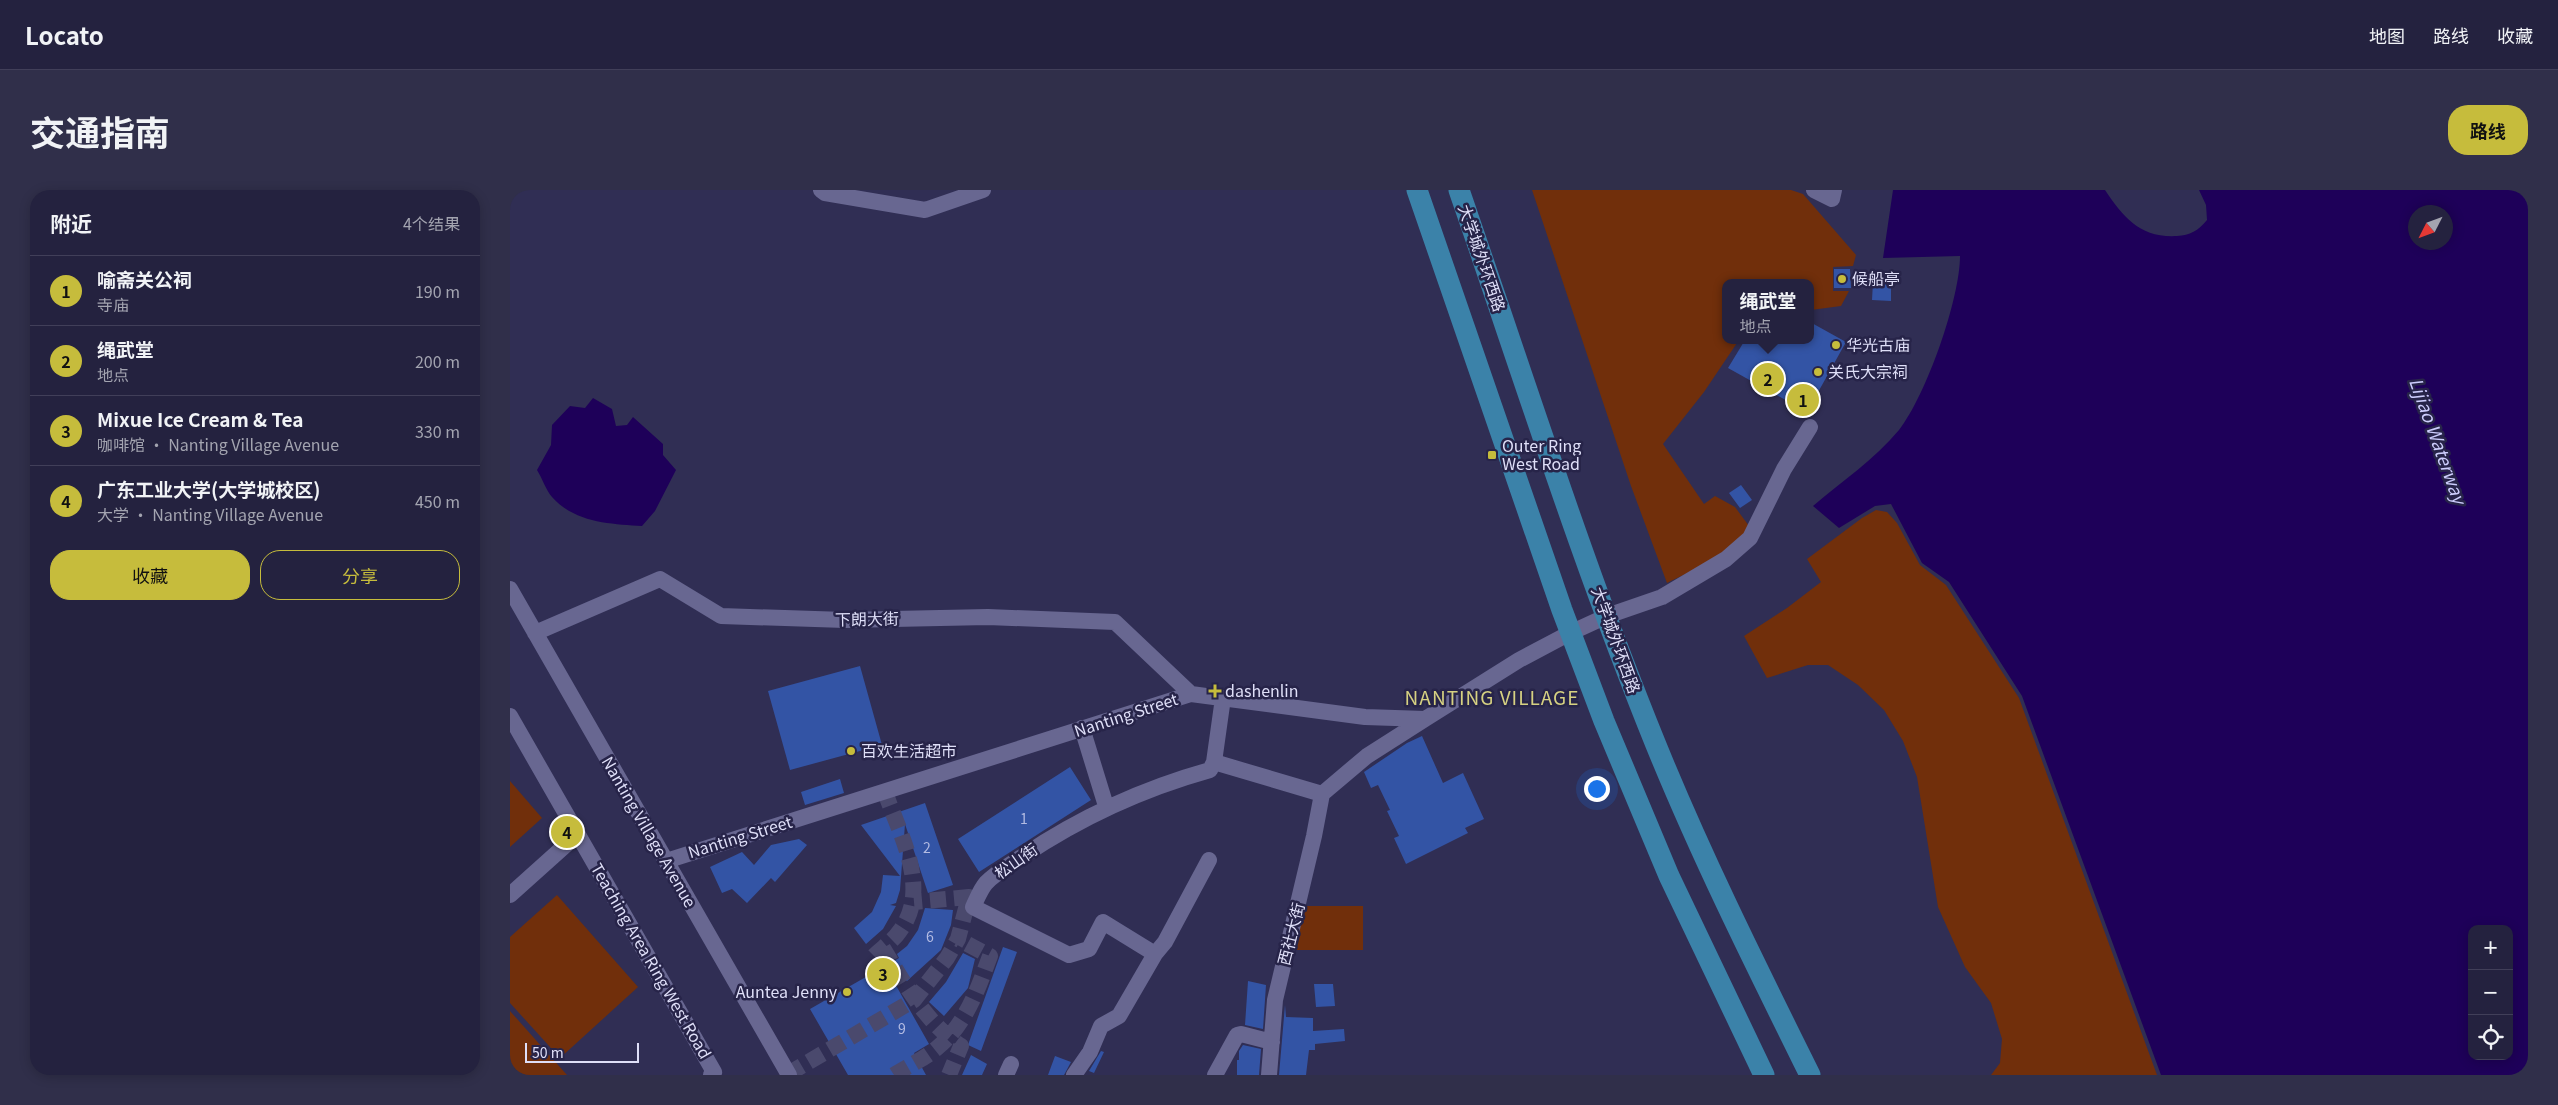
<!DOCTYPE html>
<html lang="zh">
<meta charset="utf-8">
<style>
body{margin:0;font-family:Georgia,"Noto Sans SC",serif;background:#302f4a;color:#f1f3f6}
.controls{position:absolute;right:15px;bottom:15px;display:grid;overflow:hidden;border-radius:10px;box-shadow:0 2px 12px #0003}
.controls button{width:45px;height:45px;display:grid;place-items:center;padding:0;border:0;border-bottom:1px solid #413f59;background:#24223f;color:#f1f3f6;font:25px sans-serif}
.compass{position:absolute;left:1898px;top:15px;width:45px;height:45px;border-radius:50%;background:#24223f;box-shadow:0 2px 12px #0003;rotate:228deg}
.scale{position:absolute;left:15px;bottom:12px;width:114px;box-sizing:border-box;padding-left:5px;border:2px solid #dfdff8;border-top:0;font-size:14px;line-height:18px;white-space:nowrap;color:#dfdff8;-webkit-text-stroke:4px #272449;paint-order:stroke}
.you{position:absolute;left:1086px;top:598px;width:18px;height:18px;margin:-12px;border:4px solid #fff;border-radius:50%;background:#1a73e8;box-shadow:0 0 0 8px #1a73e833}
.badge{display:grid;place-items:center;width:32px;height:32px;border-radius:50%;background:#c6bc3c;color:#111;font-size:16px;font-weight:700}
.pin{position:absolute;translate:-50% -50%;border:2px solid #fff;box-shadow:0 1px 5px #0006}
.popup{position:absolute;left:1212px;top:89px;width:92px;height:65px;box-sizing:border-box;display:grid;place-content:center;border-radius:10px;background:#24223f;filter:drop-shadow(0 1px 4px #0005);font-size:16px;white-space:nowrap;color:#a3a4b0}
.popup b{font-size:19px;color:#f1f3f6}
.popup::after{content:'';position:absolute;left:50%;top:100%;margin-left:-10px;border:10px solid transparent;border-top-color:#24223f}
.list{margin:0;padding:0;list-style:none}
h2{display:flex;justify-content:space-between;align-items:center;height:65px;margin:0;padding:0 20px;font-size:21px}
h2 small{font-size:16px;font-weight:400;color:#a3a4b0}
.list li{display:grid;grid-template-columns:32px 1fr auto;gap:15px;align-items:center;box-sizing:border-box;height:70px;padding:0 20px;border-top:1px solid #413f59}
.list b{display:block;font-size:19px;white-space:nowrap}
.list p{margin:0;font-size:16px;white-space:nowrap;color:#a3a4b0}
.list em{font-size:16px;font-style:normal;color:#a3a4b0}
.actions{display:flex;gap:10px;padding:15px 20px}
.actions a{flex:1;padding:11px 0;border:1px solid #c6bc3c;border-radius:20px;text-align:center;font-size:18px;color:#c6bc3c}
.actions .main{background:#c6bc3c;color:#111}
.icon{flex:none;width:28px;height:28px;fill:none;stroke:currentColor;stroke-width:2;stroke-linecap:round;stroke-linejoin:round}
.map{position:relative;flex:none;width:2018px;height:885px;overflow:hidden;border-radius:20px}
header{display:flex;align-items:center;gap:30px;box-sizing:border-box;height:70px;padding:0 25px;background:#24223f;border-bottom:1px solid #413f59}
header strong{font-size:24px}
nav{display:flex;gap:28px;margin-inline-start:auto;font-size:18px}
.intro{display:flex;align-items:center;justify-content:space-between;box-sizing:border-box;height:120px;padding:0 30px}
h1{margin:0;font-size:35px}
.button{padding:12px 22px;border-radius:20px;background:#c6bc3c;color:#111;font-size:18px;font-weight:700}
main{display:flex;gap:30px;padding:0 30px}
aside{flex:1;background:#24223f;border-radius:20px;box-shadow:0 2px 12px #0003}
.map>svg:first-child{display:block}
.green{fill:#712f0b}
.water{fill:#1e0059;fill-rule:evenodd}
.building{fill:#3354a5}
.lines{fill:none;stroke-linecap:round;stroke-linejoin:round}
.minor-tunnel{stroke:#4a496d;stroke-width:16;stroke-dasharray:16 8;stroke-linecap:butt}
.minor{stroke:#686791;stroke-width:16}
.major{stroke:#3b82a9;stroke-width:21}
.poi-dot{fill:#c6bc3c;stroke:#272449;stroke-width:2}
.labels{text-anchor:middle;stroke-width:5;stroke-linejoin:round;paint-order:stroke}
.number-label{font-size:14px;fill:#b4bce3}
.street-label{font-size:16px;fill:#dfdff8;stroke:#272449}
.poi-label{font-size:16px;fill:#dfdff8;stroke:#272449;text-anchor:start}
.water-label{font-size:18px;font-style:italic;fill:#cdcdfd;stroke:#272449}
.quarter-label{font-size:19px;letter-spacing:1px;fill:#d6d182;stroke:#272449}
</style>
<header>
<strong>Locato</strong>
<nav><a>地图</a><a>路线</a><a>收藏</a></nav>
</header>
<div class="intro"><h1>交通指南</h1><a class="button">路线</a></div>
<main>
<aside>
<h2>附近<small>4个结果</small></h2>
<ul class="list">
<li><span class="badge">1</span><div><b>喻斋关公祠</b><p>寺庙</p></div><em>190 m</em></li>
<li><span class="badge">2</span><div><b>绳武堂</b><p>地点</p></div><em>200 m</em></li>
<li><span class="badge">3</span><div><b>Mixue Ice Cream &amp; Tea</b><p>咖啡馆 · Nanting Village Avenue</p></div><em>330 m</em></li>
<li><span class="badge">4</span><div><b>广东工业大学(大学城校区)</b><p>大学 · Nanting Village Avenue</p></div><em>450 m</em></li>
</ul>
<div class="actions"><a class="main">收藏</a><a>分享</a></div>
</aside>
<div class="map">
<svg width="2018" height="885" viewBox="0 0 2018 885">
<rect width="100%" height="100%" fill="#302e54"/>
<!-- green -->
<path class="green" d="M1022 0H1281L1293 4 1346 65 1343 76 1323 77V101H1339L1331 116 1301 120 1300 93H1216V150H1229L1194 202 1153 254 1194 314 1205 306 1225 317 1239 336C1228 362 1182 380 1157 393L1121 296Z
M1366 320 1377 322 1387 333 1410 375 1436 395 1509 508 1647 885H1481L1490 873 1492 849 1481 813 1455 777 1428 717 1407 587 1393 551 1374 520 1348 495 1318 475H1298L1257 488 1234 446 1277 418 1311 392 1297 369 1352 328Z
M0 591 32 628 0 657Z
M47 705 128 797 50 868 0 813V747Z
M781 716H853V760H781Z
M0 821 57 885H0Z"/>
<!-- water -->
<path class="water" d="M1383 0H1595C1614 28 1630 48 1667 46 1680 45 1688 41 1697 30L1696 15 1689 0H2018V885H1651L1512 506 1439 392 1412 373 1381 314 1365 316 1329 338 1303 316C1331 292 1365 269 1389 240 1416 206 1450 109 1450 66L1373 68ZM1906 22H1936V52H1906ZM1962 739H1999V866H1962Z
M83 208 102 219 106 236 117 235 123 227 153 254V265L166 280 145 321 132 336C101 334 65 333 42 307 36 300 32 288 27 280L41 255 42 235 60 216 75 218Z"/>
<!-- building -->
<path class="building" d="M1324 79H1340L1341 98H1324Z
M1363 92 1381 93V111L1362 110Z
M1300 132 1336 152 1297 222 1218 178 1235 150H1300Z
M1231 295 1242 310 1230 318 1219 303Z
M350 476 372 555 280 580 258 501Z
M912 546 933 593 953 583 974 629 955 638 958 643 896 674 884 648 889 646 877 621 880 620 868 595 861 598 854 582 897 553Z
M560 577 581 610 469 682 448 649Z
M330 589 334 603 295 615 291 602Z
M415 613 443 695 418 703 395 634 390 700 386 713 380 715 386 716 373 739 356 754 344 738 362 722 371 702 373 685 390 686 351 635Z
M289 649 297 655 265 692 261 688 237 713 222 699 212 703 200 677 232 662 244 675 261 655Z
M415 718 443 720 441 735 431 760 397 791 379 774 389 768 387 764 397 756 408 740Z
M493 757 507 762 471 861 458 855Z
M453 763 465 769 458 798 434 826 419 812 436 792Z
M375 776 419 854 404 863 416 885H338L300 819Z
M738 791 756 795 753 839 735 835Z
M804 794H823L825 816 806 817Z
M775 815 776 827 803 828V841L834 839 835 851 805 854V860H799L796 885H769Z
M733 855 751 859 749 885H727V870H729V861Z
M591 861 594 862 584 883 579 881Z
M461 865 477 874 472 885H452Z
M545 866 561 872 554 885H538Z"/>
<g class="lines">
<!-- minor-tunnel -->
<path class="minor-tunnel" d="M373 758C394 793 416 833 451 856L439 885
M364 766C372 758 383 751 389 742 422 700 390 645 375 602
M278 884 404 810 437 768 448 749 459 707 404 712
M384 885C398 876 414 869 427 858 456 834 467 801 480 766L448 749"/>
<!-- minor -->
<path class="minor" d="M311 0 315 3 415 20 473 0
M1304 0 1322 9 1324 0
M0 399 279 885
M25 443 150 389 211 426 335 430 478 427 605 432 681 504
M0 526 204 882 201 885
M572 538 596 616
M704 572 812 604
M812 604 857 566 915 529
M156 671 681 504 855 527 915 529 1009 470 1060 443 1097 426 1152 407 1216 369 1240 348 1274 279 1300 237
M0 705 68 644
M645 764 593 732 579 759 559 765 463 717C467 709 470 700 476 693 486 682 500 675 513 666 571 627 632 599 700 580L704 572 713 508
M496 885 501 874
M564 885 580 862 591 836 609 826 645 764 655 752 699 670
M705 885 727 845 731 844 762 852
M759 885 765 810 804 646 812 604"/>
<!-- major -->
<path class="major" d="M907 0 1052 420 1094 531 1159 686 1254 885
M949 0C1013 185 1072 373 1146 555 1192 668 1246 776 1300 885"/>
</g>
<!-- markers -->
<g class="poi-dot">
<circle cx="1332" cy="89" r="5"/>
<circle cx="1326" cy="155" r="5"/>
<circle cx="1308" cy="182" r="5"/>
<rect x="977" y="260" width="10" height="10" rx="2.5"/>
<path d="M702.5 493.5h5v5h5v5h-5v5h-5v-5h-5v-5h5z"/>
<circle cx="341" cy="561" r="5"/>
<circle cx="337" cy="802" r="5"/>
</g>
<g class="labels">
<!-- number labels -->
<g class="number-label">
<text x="514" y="634">1</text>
<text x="417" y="663">2</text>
<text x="420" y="752">6</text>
<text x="392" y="844">9</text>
</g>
<!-- street labels -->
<g class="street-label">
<text transform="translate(972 68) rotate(71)" y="6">大学城外环西路</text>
<text transform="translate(357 429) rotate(-1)" y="6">下朗大街</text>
<text transform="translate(1106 450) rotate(70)" y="6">大学城外环西路</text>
<text transform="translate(616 525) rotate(-18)" y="6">Nanting Street</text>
<text transform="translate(139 642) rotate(60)" y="6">Nanting Village Avenue</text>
<text transform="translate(230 647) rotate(-17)" y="6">Nanting Street</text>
<text transform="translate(506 671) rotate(-35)" y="6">松山街</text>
<text transform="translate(781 744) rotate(-76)" y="6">西社大街</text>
<text transform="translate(141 771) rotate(60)" y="6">Teaching Area Ring West Road</text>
</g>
<!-- poi labels -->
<g class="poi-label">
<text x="1342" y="95">候船亭</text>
<text x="1336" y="161">华光古庙</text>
<text x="1318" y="188">关氏大宗祠</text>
<text x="992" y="262">Outer Ring<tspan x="992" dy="18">West Road</tspan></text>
<text x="715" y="507">dashenlin</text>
<text x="351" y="567">百欢生活超市</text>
<text x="327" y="808" text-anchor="end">Auntea Jenny</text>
</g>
<!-- water labels -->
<g class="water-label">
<text transform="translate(1927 251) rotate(70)" y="6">Lijiao Waterway</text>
</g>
<!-- quarter labels -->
<g class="quarter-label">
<text x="982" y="515">NANTING VILLAGE</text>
</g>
</g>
</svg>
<div class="controls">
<button>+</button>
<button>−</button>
<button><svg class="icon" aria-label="locate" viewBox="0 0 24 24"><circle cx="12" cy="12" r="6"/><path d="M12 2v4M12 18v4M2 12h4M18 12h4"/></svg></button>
</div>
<svg class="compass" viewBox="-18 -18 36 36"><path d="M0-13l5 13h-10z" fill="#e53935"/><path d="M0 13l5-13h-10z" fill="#a3a4b0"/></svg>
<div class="scale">50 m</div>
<div class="you"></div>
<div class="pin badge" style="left:1293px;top:210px">1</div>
<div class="pin badge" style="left:1258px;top:189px">2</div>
<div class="popup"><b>绳武堂</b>地点</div>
<div class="pin badge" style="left:373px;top:784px">3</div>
<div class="pin badge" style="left:57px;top:642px">4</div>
</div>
</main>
